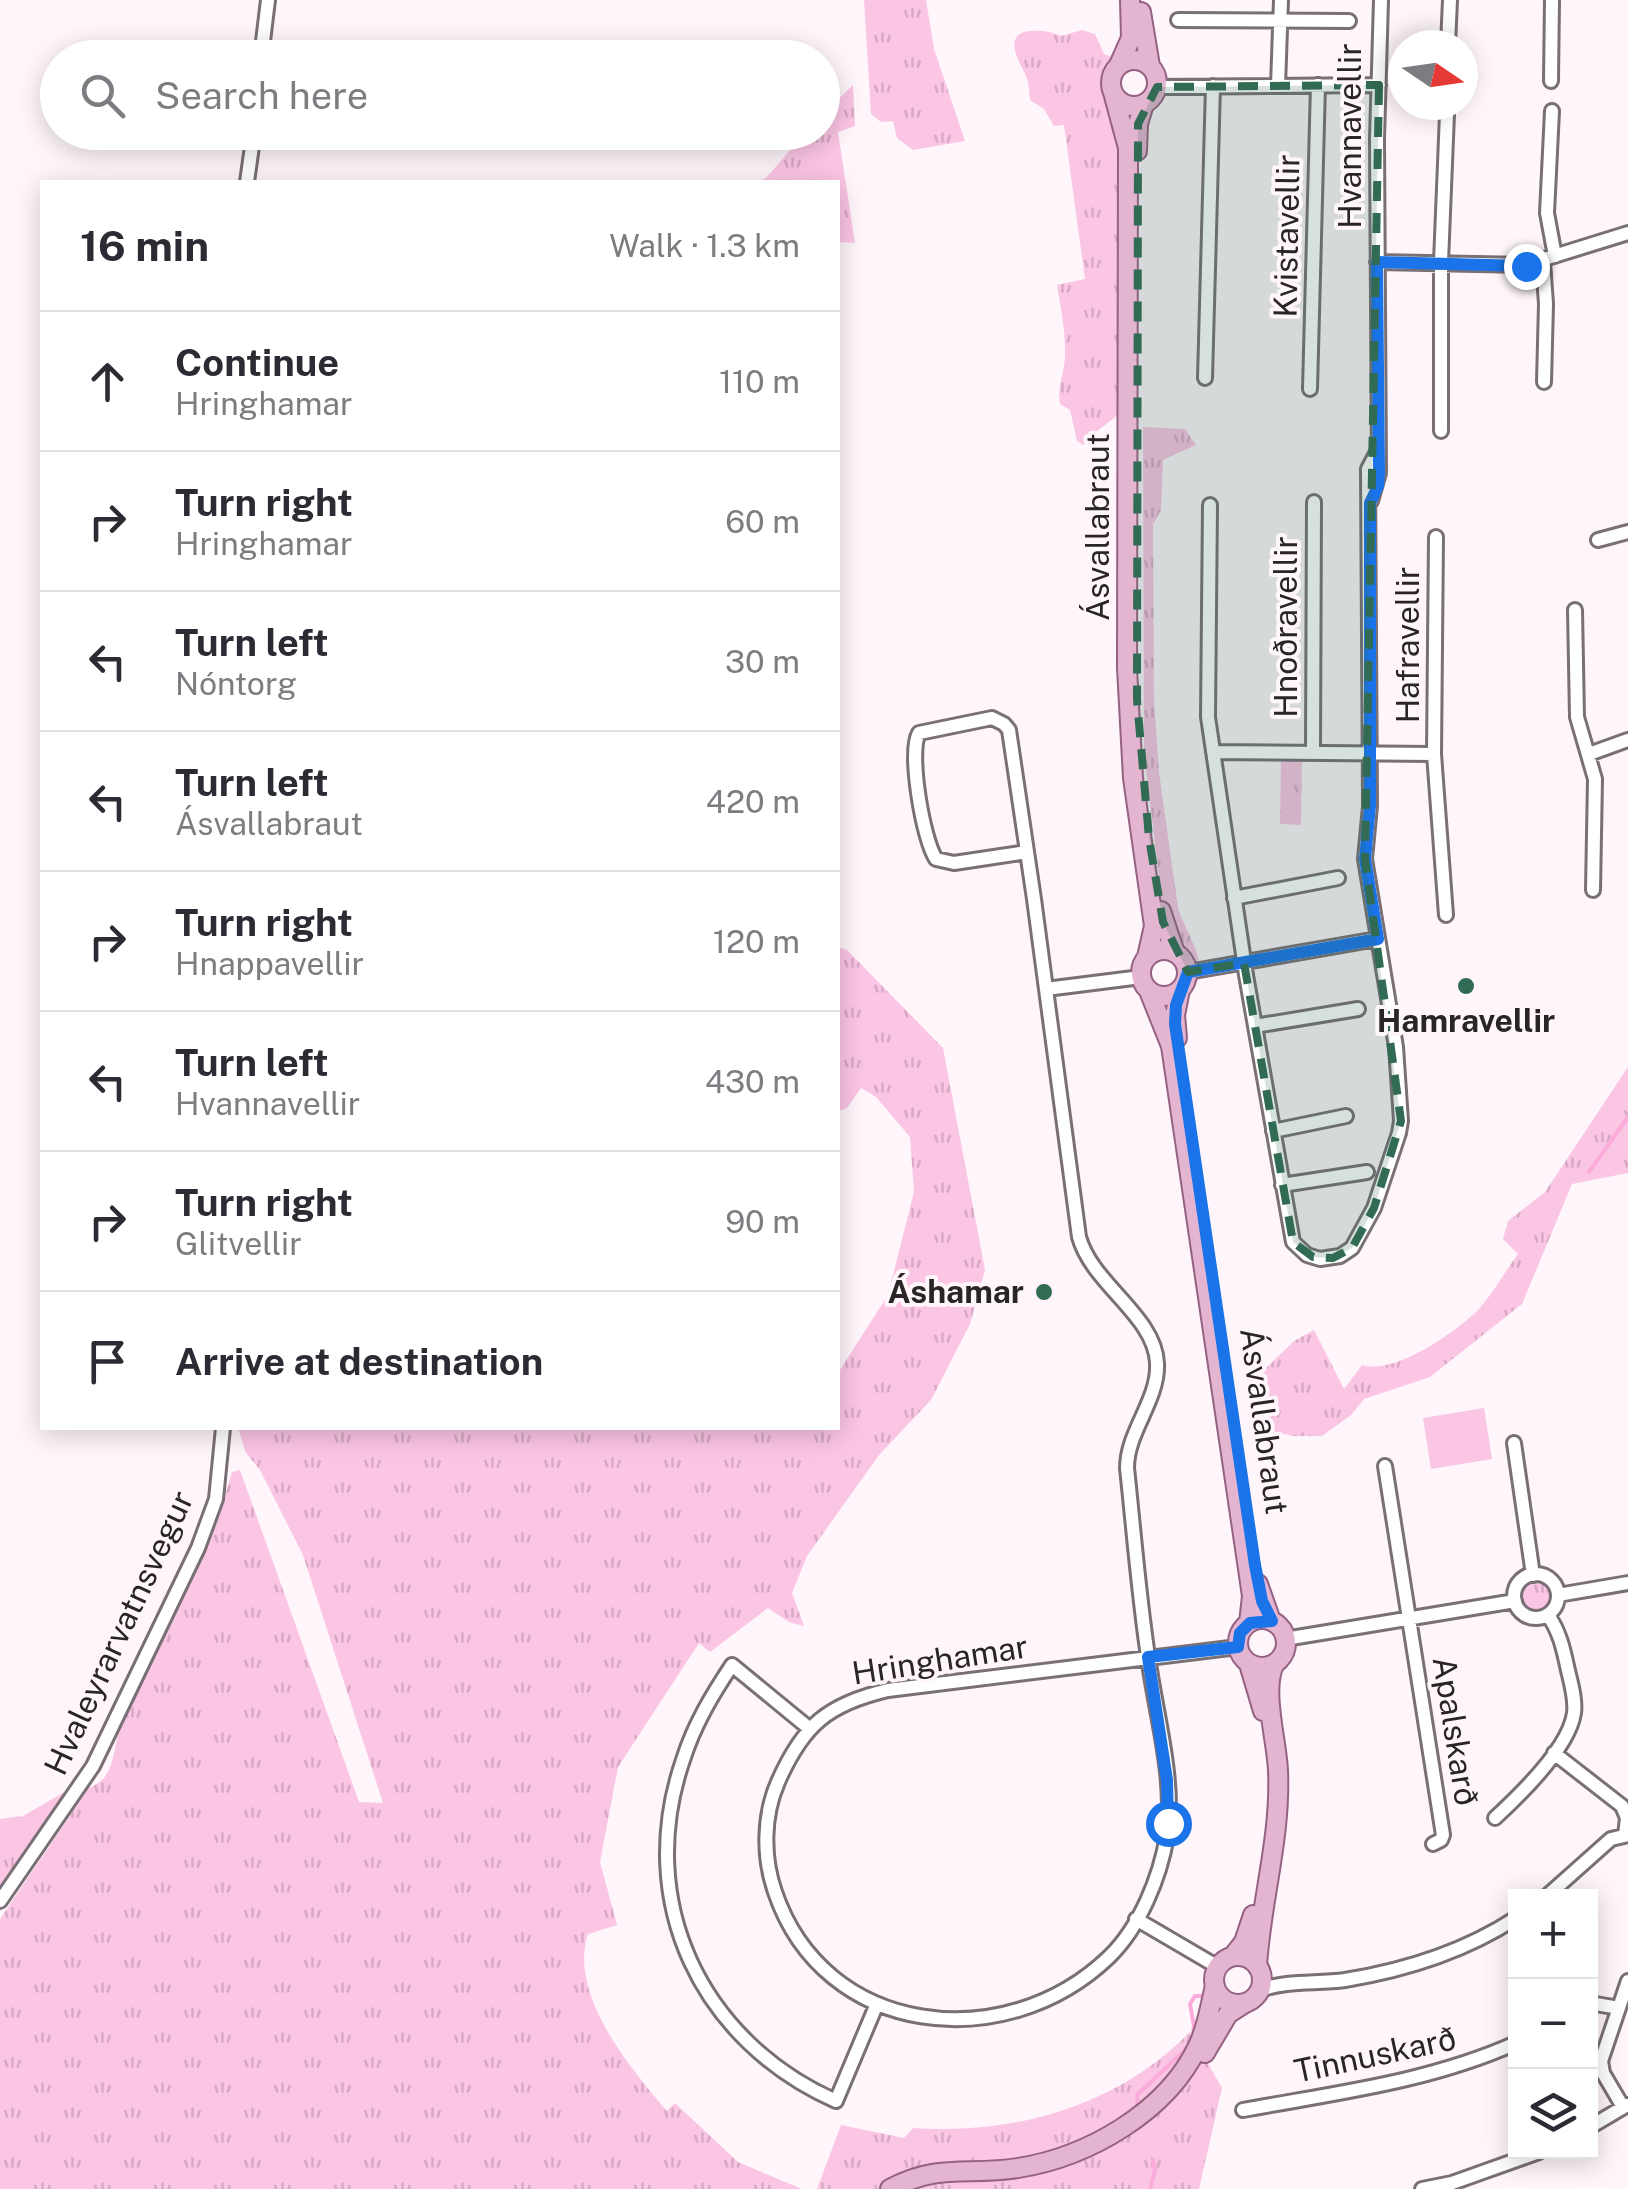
<!DOCTYPE html>
<meta charset="utf-8">
<style>
body{margin:0;font-family:"Public Sans",sans-serif;background:#f2f2f3;color:#2b2b33}
.controls{position:absolute;right:30px;bottom:30px;display:grid;overflow:hidden;border-radius:0px;box-shadow:0 5px 25px #0003}
.controls button{width:90px;height:90px;display:grid;place-items:center;padding:0;border:0;border-bottom:2px solid #e1e1e2;background:#fff;color:#2b2b33;font:50px sans-serif}
.compass{position:absolute;left:1388px;top:30px;width:90px;height:90px;border-radius:50%;background:#fff;box-shadow:0 5px 25px #0003;rotate:103deg}
.stop{position:absolute;width:30px;height:30px;margin:-22px;border:8px solid #1a73e8;border-radius:50%;background:#fff}
.stop.end{background:#1a73e8;border-color:#fff;box-shadow:0 2px 10px #0008}
.list{margin:0;padding:0;list-style:none}
h2{display:flex;justify-content:space-between;align-items:center;height:130px;margin:0;padding:0 40px;font-size:42px}
h2 small{font-size:32px;font-weight:400;color:#7c7c81}
.list li{display:grid;grid-template-columns:65px 1fr auto;gap:30px;align-items:center;box-sizing:border-box;height:140px;padding:0 40px;border-top:2px solid #e1e1e2}
.list b{display:block;font-size:38px;white-space:nowrap}
.list p{margin:0;font-size:32px;white-space:nowrap;color:#7c7c81}
.list em{font-size:32px;font-style:normal;color:#7c7c81}
.icon{flex:none;width:55px;height:55px;fill:none;stroke:currentColor;stroke-width:2;stroke-linecap:round;stroke-linejoin:round}
.map{position:relative;flex:none;width:1628px;height:2189px;overflow:hidden}
.search{position:absolute;background:#fff;box-shadow:0 5px 25px #0003;left:40px;top:40px;width:800px;height:110px;display:flex;align-items:center;gap:25px;box-sizing:border-box;padding:0 35px;border-radius:55px;color:#7c7c81;font-size:38px}
.panel{position:absolute;background:#fff;box-shadow:0 5px 25px #0003;left:40px;top:180px;width:800px;height:1250px;border-radius:0px}
.map>svg:first-child{display:block}
.grass{fill:url(#grass-tufts)}
.garden{fill:#fbc5e4}
.lines{fill:none;stroke-linecap:round;stroke-linejoin:round}
.stream{stroke:#fcacda;stroke-width:4}
.minor-casing{stroke:#797075;stroke-width:18}
.major-casing{stroke:#966281;stroke-width:22}
.minor{stroke:#fff;stroke-width:12}
.major{stroke:#e4b5d1;stroke-width:18}
.route{stroke:#1a73e8;stroke-width:12}
.marked{fill:#326b53;fill-opacity:0.2;stroke:#326b53;stroke-width:8;stroke-dasharray:20 12;stroke-linejoin:round}
.poi-dot{fill:#326b53;stroke:#fff6fb;stroke-width:4}
.labels{text-anchor:middle;stroke-width:8;stroke-linejoin:round;paint-order:stroke}
.street-label{font-size:32px;fill:#282427;stroke:#fff6fb}
.poi-label{font-size:32px;font-weight:bold;fill:#282427;stroke:#fff6fb}
</style>
<div class="map">
<svg width="1628" height="2189" viewBox="0 0 1628 2189">
<defs>
<pattern id="grass-tufts" width="24" height="20" patternUnits="userSpaceOnUse" patternTransform="scale(2.5)"><rect width="24" height="20" fill="#fbc5e4"/><path d="M3 7l-1-3M5 7V3M7 7l1-3M15 17l-1-3M17 17v-4M19 17l1-3" fill="none" stroke="#d7a9c4"/></pattern>
</defs>
<rect width="100%" height="100%" fill="#fff6fb"/>
<!-- grass -->
<path class="grass" d="M864 0H926L934 49 965 141 913 150 897 138 893 121 881 122 871 114Z
M1082 30 1095 34 1104 54 1115 58C1092 82 1109 100 1119 126L1123 411 1096 432 1094 440 1083 445 1077 441 1070 410 1060 404C1057 387 1064 375 1065 357 1066 333 1061 309 1057 285L1085 279 1064 125 1054 126 1044 109 1030 100C1029 91 1029 83 1026 76 1019 61 1002 35 1029 31 1040 30 1051 31 1061 36Z
M853 85 855 126 838 132 855 243 838 242V182H757L766 178 805 133 822 132 823 114Z
M1143 427 1185 429 1196 445 1163 460 1161 510 1153 524 1154 699 1159 772 1178 908C1184 928 1198 946 1199 965L1190 960 1178 945 1163 910 1144 752Z
M1281 759H1302L1301 825 1280 824Z
M838 947 847 950 943 1048 985 1270 970 1324 931 1400 879 1455 807 1556 792 1593 804 1626 789 1622 768 1608 710 1652 699 1643 618 1767 600 1862 617 1925 588 1934C568 1994 630 2068 667 2111L675 2103 738 2162 802 2189H0V1919L88 1789C95 1785 102 1782 106 1775 116 1760 114 1740 122 1724 160 1640 207 1562 232 1472L240 1470 359 1802 383 1803 303 1555 260 1470 246 1453 238 1428H838V1373L888 1295 914 1192 910 1137 876 1097 861 1088 847 1108 838 1111Z
M1628 1067V1173L1572 1184 1522 1304 1430 1377 1364 1399 1351 1415 1322 1436H1293L1262 1429 1268 1389 1263 1371 1294 1341 1314 1330 1344 1389 1362 1365C1394 1375 1451 1335 1475 1313 1491 1297 1504 1273 1518 1254L1503 1239 1508 1221 1545 1192Z
M1521 1596a15 15 0 1 1 30 0a15 15 0 1 1-30 0Z
M73 1787 0 1892V1819L23 1816Z
M1190 2032 1222 2088 1199 2189H817L841 2125 904 2138 913 2128C1016 2135 1117 2106 1190 2032Z"/>
<!-- garden -->
<path class="garden" d="M1484 1408 1492 1459 1431 1469 1423 1418Z"/>
<g class="lines">
<!-- stream -->
<path class="stream" d="M1589 1172 1628 1117
M1193 2036 1194 2026 1190 2004 1195 1996H1201
M1138 2107 1137 2095 1186 2049
M1150 2189 1155 2170 1153 2161"/>
<defs>
<path id="minor" d="M1178 20 1349 21
M1448 45 1450 0
M261 58 268 0
M1551 81 1552 0
M1278 86 1281 0
M1157 87 1379 85
M1552 111 1547 213 1555 256
M247 182 254 132
M1377 262 1525 265 1628 233
M1543 262 1546 304 1544 382
M1205 378 1213 86
M1310 389 1318 85
M1441 431V262L1447 114
M1371 501 1379 473 1377 139 1381 0
M1210 505 1208 717 1246 975 1293 1242 1307 1255 1320 1259 1340 1256 1352 1248 1374 1208 1399 1133 1401 1121 1396 1047 1365 859 1370 806 1368 469 1377 452
M1436 537 1434 754 1446 915
M1598 540 1628 532
M1575 610 1577 717 1595 779 1593 890
M1213 752 1434 754
M1313 752 1314 502
M1589 754 1628 740
M1027 852 954 863 936 859C923 840 908 752 919 733L992 718 1004 724 1009 730 1034 899 1079 1237C1092 1284 1155 1316 1157 1363 1159 1400 1127 1431 1127 1468 1134 1533 1139 1599 1149 1663 1157 1719 1175 1780 1167 1836 1160 1877 1140 1927 1109 1957 1005 2057 824 2037 775 1892 763 1858 763 1816 778 1782 803 1725 828 1704 888 1690L1238 1647
M1234 898 1338 878
M1188 972 1377 939
M1046 989 1141 977
M1255 1026 1358 1009
M1273 1131 1346 1116
M1282 1185 1367 1172
M1514 1443 1533 1575
M1385 1466 1443 1835 1441 1840 1433 1844
M1514 1596a22 22 0 1 1 44 0a22 22 0 1 1-44 0Z
M1558 1595 1628 1583
M1285 1639 1515 1601
M810 1729 732 1665C712 1695 694 1725 683 1760 634 1902 701 2041 836 2101L876 2006
M1554 1753 1622 1806 1627 1818 1625 1835
M1495 1818C1520 1795 1569 1748 1574 1713 1576 1698 1570 1680 1567 1666 1563 1647 1559 1631 1548 1615
M1547 1896 1611 1839 1628 1835
M0 1901 93 1766 198 1548 216 1499 223 1428
M1136 1919 1218 1967
M1260 1990C1288 1980 1316 1984 1345 1980 1406 1970 1464 1952 1516 1918
M1590 2003 1619 2008
M1623 2107 1603 2073 1601 2061 1628 1981
M1243 2110C1335 2093 1429 2082 1516 2043
M1590 2127 1627 2105
M1422 2189 1452 2183 1539 2152"/>
<path id="major" d="M1141 12 1150 66
M1111 83a23 23 0 1 1 46 0a23 23 0 1 1-46 0Z
M1119 65 1131 38 1130 0
M1114 96 1128 148 1127 668 1133 778 1154 926 1147 957
M1137 151 1138 124 1144 104
M1161 911 1175 953
M1141 973a23 23 0 1 1 46 0a23 23 0 1 1-46 0Z
M1149 991 1171 1046 1252 1596 1249 1623
M1177 1038 1175 1015 1180 990
M1258 1584 1271 1621
M1238 1643a24 24 0 1 1 48 0a24 24 0 1 1-48 0Z
M1249 1664 1263 1711
M1233 1956 1244 1942 1253 1915
M1214 1980a24 24 0 1 1 48 0a24 24 0 1 1-48 0Z
M1257 1966C1261 1900 1281 1838 1278 1771 1277 1741 1261 1688 1275 1663
M1205 2053 1228 2014 1245 2003
M890 2189C938 2163 968 2176 1018 2168 1088 2157 1167 2112 1198 2046 1207 2028 1210 2006 1215 1986"/>
</defs>
<!-- minor casing -->
<use href="#minor" class="minor-casing"/>
<!-- major casing -->
<use href="#major" class="major-casing"/>
<!-- minor -->
<use href="#minor" class="minor"/>
<!-- major -->
<use href="#major" class="major"/>
</g>
<g class="lines">
<!-- route -->
<path class="route" d="M1168 1823 1167 1780 1148 1657 1238 1647 1240 1633 1250 1623 1272 1621 1262 1601 1255 1565 1175 1024 1176 1005 1188 972 1378 939 1365 859 1370 806V503L1378 486 1379 473 1377 262 1526 266"/>
</g>
<!-- marked area -->
<path class="marked" d="M1379 85 1365 859 1401 1121 1374 1208 1352 1248 1333 1258 1313 1257 1293 1242 1244 963 1188 972 1163 922 1149 838 1137 700 1138 124 1157 87Z"/>
<!-- markers -->
<g class="poi-dot">
<circle cx="1466" cy="986" r="10"/>
<circle cx="1044" cy="1292" r="10"/>
</g>
<g class="labels">
<!-- street labels -->
<g class="street-label">
<text transform="translate(1350 136) rotate(-90)" y="11">Hvannavellir</text>
<text transform="translate(1287 236) rotate(-89)" y="11">Kvistavellir</text>
<text transform="translate(1098 527) rotate(-90)" y="11">Ásvallabraut</text>
<text transform="translate(1286 627) rotate(-90)" y="11">Hnoðravellir</text>
<text transform="translate(1408 645) rotate(-90)" y="11">Hafravellir</text>
<text transform="translate(1264 1421) rotate(82)" y="11">Ásvallabraut</text>
<text transform="translate(119 1633) rotate(-65)" y="11">Hvaleyrarvatnsvegur</text>
<text transform="translate(940 1660) rotate(-9)" y="11">Hringhamar</text>
<text transform="translate(1455 1731) rotate(81)" y="11">Apalskarð</text>
<text transform="translate(1375 2055) rotate(-12)" y="11">Tinnuskarð</text>
</g>
<!-- poi labels -->
<g class="poi-label">
<text x="1466" y="1032">Hamravellir</text>
<text x="1024" y="1303" text-anchor="end">Áshamar</text>
</g>
</g>
</svg>
<div class="controls">
<button>+</button>
<button>−</button>
<button><svg class="icon" aria-label="layers" viewBox="0 0 24 24"><path d="M12 4l9 5-9 5-9-5zM3 14l9 5 9-5"/></svg></button>
</div>
<svg class="compass" viewBox="-18 -18 36 36"><path d="M0-13l5 13h-10z" fill="#e53935"/><path d="M0 13l5-13h-10z" fill="#7c7c81"/></svg>
<div class="stop" style="left:1168px;top:1823px"></div>
<div class="stop end" style="left:1526px;top:266px"></div>
<div class="search"><svg class="icon" aria-label="search" viewBox="0 0 24 24"><circle cx="10" cy="10" r="6"/><path d="M15 15l6 6"/></svg>Search here</div>
<section class="panel">
<h2>16 min<small>Walk · 1.3 km</small></h2>
<ul class="list">
<li><svg class="icon" aria-label="ahead" viewBox="0 0 24 24"><path d="M12 20V5M6 11l6-6 6 6"/></svg><div><b>Continue</b><p>Hringhamar</p></div><em>110 m</em></li>
<li><svg class="icon" aria-label="right" viewBox="0 0 24 24"><path d="M7 20v-9h11M14 6l5 5-5 5"/></svg><div><b>Turn right</b><p>Hringhamar</p></div><em>60 m</em></li>
<li><svg class="icon" aria-label="left" viewBox="0 0 24 24"><path d="M17 20v-9H6M10 6l-5 5 5 5"/></svg><div><b>Turn left</b><p>Nóntorg</p></div><em>30 m</em></li>
<li><svg class="icon" aria-label="left" viewBox="0 0 24 24"><path d="M17 20v-9H6M10 6l-5 5 5 5"/></svg><div><b>Turn left</b><p>Ásvallabraut</p></div><em>420 m</em></li>
<li><svg class="icon" aria-label="right" viewBox="0 0 24 24"><path d="M7 20v-9h11M14 6l5 5-5 5"/></svg><div><b>Turn right</b><p>Hnappavellir</p></div><em>120 m</em></li>
<li><svg class="icon" aria-label="left" viewBox="0 0 24 24"><path d="M17 20v-9H6M10 6l-5 5 5 5"/></svg><div><b>Turn left</b><p>Hvannavellir</p></div><em>430 m</em></li>
<li><svg class="icon" aria-label="right" viewBox="0 0 24 24"><path d="M7 20v-9h11M14 6l5 5-5 5"/></svg><div><b>Turn right</b><p>Glitvellir</p></div><em>90 m</em></li>
<li><svg class="icon" aria-label="arrive" viewBox="0 0 24 24"><path d="M6 21V4h12l-3 4 3 4H6"/></svg><div><b>Arrive at destination</b></div></li>
</ul>
</section>
</div>
